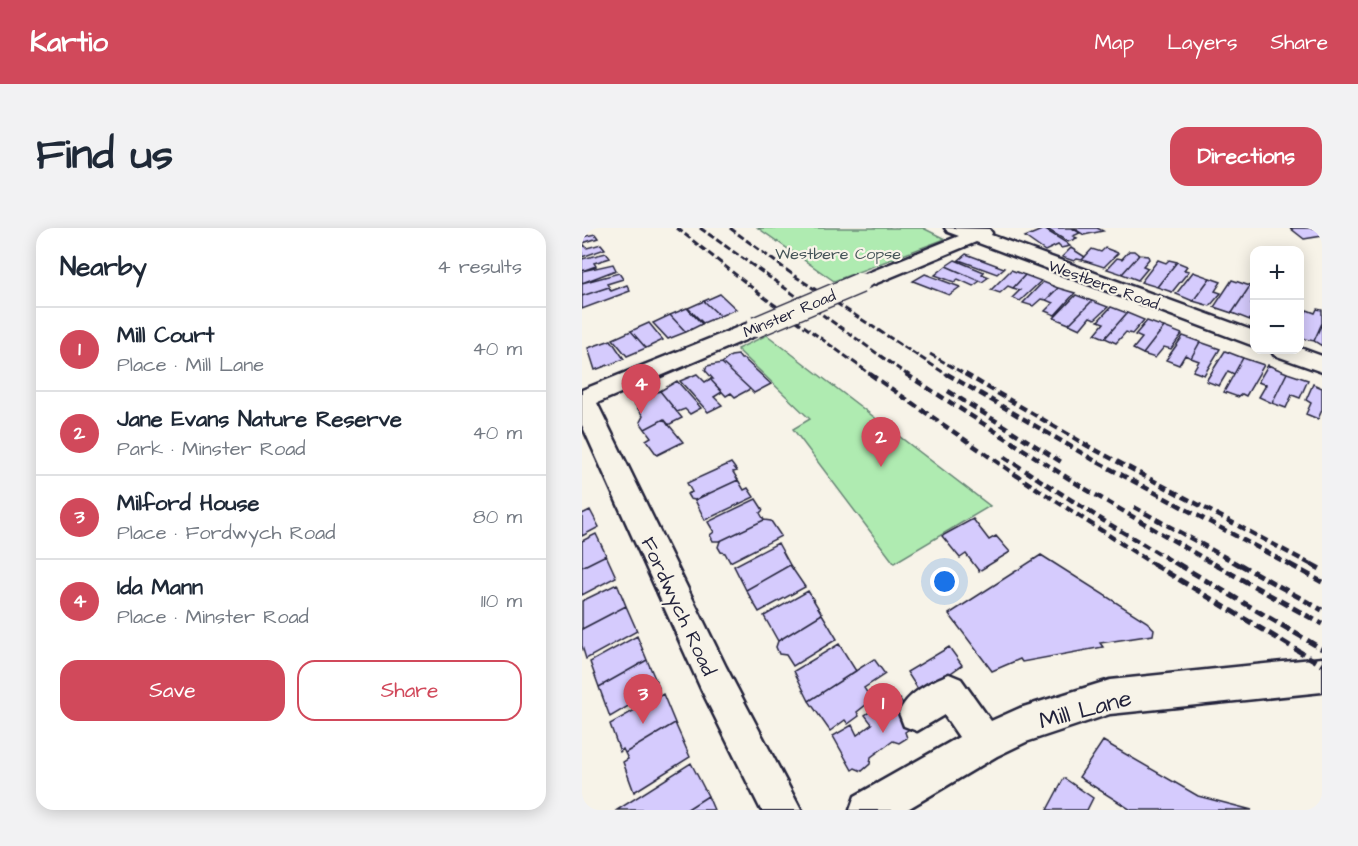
<!DOCTYPE html>
<meta charset="utf-8">
<style>
body{margin:0;font-family:"Architects Daughter",sans-serif;background:#f2f2f3;color:#1f2937}
.controls{position:absolute;right:18px;top:18px;display:grid;overflow:hidden;border-radius:12px;box-shadow:0 3px 15px #0003}
.controls button{width:54px;height:54px;display:grid;place-items:center;padding:0;border:0;border-bottom:2px solid #e0e1e3;background:#fff;color:#1f2937;font:30px sans-serif}
.you{position:absolute;left:363px;top:354px;width:21px;height:21px;margin:-15px;border:4px solid #fff;border-radius:50%;background:#1a73e8;box-shadow:0 0 0 9px #1a73e833}
.badge{display:grid;place-items:center;width:39px;height:39px;border-radius:50%;background:#d1495b;color:#fff;font-size:20px;font-weight:700}
.pin{position:absolute;translate:-50% -50px;filter:drop-shadow(0 2px 3px #0008)}
.pin::after{content:'';position:absolute;top:32px;width:21px;height:18px;background:inherit;clip-path:polygon(0 0,100% 0,50% 100%)}
.list{margin:0;padding:0;list-style:none}
h2{display:flex;justify-content:space-between;align-items:center;height:78px;margin:0;padding:0 24px;font-size:26px}
h2 small{font-size:20px;font-weight:400;color:#747a83}
.list li{display:grid;grid-template-columns:39px 1fr auto;gap:18px;align-items:center;box-sizing:border-box;height:84px;padding:0 24px;border-top:2px solid #e0e1e3}
.list b{display:block;font-size:22px;white-space:nowrap}
.list p{margin:0;font-size:20px;white-space:nowrap;color:#747a83}
.list em{font-size:20px;font-style:normal;color:#747a83}
.actions{display:flex;gap:12px;padding:18px 24px}
.actions a{flex:1;padding:14px 0;border:2px solid #d1495b;border-radius:18px;text-align:center;font-size:21px;color:#d1495b}
.actions .main{background:#d1495b;color:#fff}
.map{position:relative;flex:none;width:740px;height:582px;overflow:hidden;border-radius:18px}
header{display:flex;align-items:center;gap:36px;box-sizing:border-box;height:84px;padding:0 30px;background:#d1495b;color:#fff}
header strong{font-size:28px}
nav{display:flex;gap:33px;margin-inline-start:auto;font-size:21px}
.intro{display:flex;align-items:center;justify-content:space-between;box-sizing:border-box;height:144px;padding:0 36px}
h1{margin:0;font-size:42px}
.button{padding:15px 27px;border-radius:18px;background:#d1495b;color:#fff;font-size:21px;font-weight:700}
main{display:flex;gap:36px;padding:0 36px}
aside{flex:1;background:#fff;border-radius:18px;box-shadow:0 3px 15px #0003}
.map>svg:first-child{display:block}
.green{fill:#afebb1;stroke:#688676;stroke-width:1.5}
.building{fill:#d5cbfd;stroke:#22223b;stroke-width:1.5}
.lines{fill:none;stroke-linecap:round;stroke-linejoin:round}
.minor-casing{stroke:#22223b;stroke-width:5}
.minor{fill:#f7f3e8;fill-rule:evenodd}
.rail-far2{stroke:#22223b;stroke-width:3;stroke-dasharray:7 3;stroke-linecap:butt}
.rail-far1{stroke:#22223b;stroke-width:4.5;stroke-dasharray:8 4.5;stroke-linecap:butt}
.rail{stroke:#22223b;stroke-width:5;stroke-dasharray:10 5;stroke-linecap:butt}
.minor-bridge-casing{stroke:#22223b;stroke-width:23;stroke-linecap:butt}
.minor-bridge{stroke:#f7f3e8;stroke-width:20}
.labels{text-anchor:middle;stroke-width:4.5;stroke-linejoin:round;paint-order:stroke}
.far-park-label{font-size:16px;fill:#455458;stroke:#f7f3e8}
.far-street-label{font-size:16px;fill:#22223b;stroke:#f7f3e8}
.street-label{font-size:20px;fill:#22223b;stroke:#f7f3e8}
.near-street-label{font-size:24px;fill:#22223b;stroke:#f7f3e8}
</style>
<header>
<strong>Kartio</strong>
<nav><a>Map</a><a>Layers</a><a>Share</a></nav>
</header>
<div class="intro"><h1>Find us</h1><a class="button">Directions</a></div>
<main>
<aside>
<h2>Nearby<small>4 results</small></h2>
<ul class="list">
<li><span class="badge">1</span><div><b>Mill Court</b><p>Place · Mill Lane</p></div><em>40 m</em></li>
<li><span class="badge">2</span><div><b>Jane Evans Nature Reserve</b><p>Park · Minster Road</p></div><em>40 m</em></li>
<li><span class="badge">3</span><div><b>Milford House</b><p>Place · Fordwych Road</p></div><em>80 m</em></li>
<li><span class="badge">4</span><div><b>Ida Mann</b><p>Place · Minster Road</p></div><em>110 m</em></li>
</ul>
<div class="actions"><a class="main">Save</a><a>Share</a></div>
</aside>
<div class="map">
<svg width="740" height="582" viewBox="0 0 740 582">
<rect width="100%" height="100%" fill="#f7f3e8"/>
<filter id="ink" filterUnits="userSpaceOnUse"><feTurbulence type="fractalNoise" baseFrequency=".0167" numOctaves="2"/><feDisplacementMap in="SourceGraphic" scale="12" xChannelSelector="R" yChannelSelector="G"/><feConvolveMatrix kernelMatrix="1 2 1 2 8 2 1 2 1" color-interpolation-filters="sRGB"/></filter>
<g filter="url(#ink)">
<!-- green -->
<path class="green" d="M176 0H341L363 11 252 53Z
M185 107 408 278 312 335 211 201 228 191 155 121Z"/>
<!-- building -->
<path class="building" d="M468 0H490L498 5 491 8 495 10 486 14 465 1Z
M491 0H515L521 3 502 7Z
M708 0H740V8L722 11Z
M462 1 483 14 488 18 479 20 476 17 463 23 443 9Z
M13 6 16 10 1 15 3 18H0V9Z
M19 16 23 21 0 29V18H3L5 20Z
M489 20 503 29 500 32 495 31 492 33 480 29Z
M523 20 536 25 522 39 500 32 510 21 519 24Z
M547 23H552L557 27 540 46 525 41 535 30 540 31Z
M24 25 28 30 12 35 14 38 0 43V31Z
M384 26 422 40 415 46 377 32Z
M557 27 566 28 567 31 561 38 566 40 556 52 540 46Z
M373 32 402 44 400 46 407 49 400 54 364 38Z
M576 32 584 35 587 32 595 34 575 59 559 54Z
M595 34 605 38 602 42 607 43 590 64 575 59Z
M31 36 34 42 0 55V43Z
M364 38 398 53 391 58 376 51 372 54 353 47Z
M429 42 443 47 431 60 426 58 418 65 409 62Z
M611 44 628 50 611 73 594 66Z
M37 45 41 51 25 56 27 59 0 68V55Z
M343 46 378 59 367 67 331 53Z
M443 47 459 53 438 73 430 70 438 62 431 60Z
M628 50 639 54 633 63 639 65 628 78 611 73Z
M650 52 668 58 650 85 632 79Z
M461 54 476 60 464 72 459 71 451 78 441 75Z
M45 57 48 63 0 81V68L27 59 29 63Z
M668 58 672 60V71L669 76 672 77V84L668 92 650 85Z
M476 60 493 65 473 87 463 83 471 75 464 72Z
M138 66 154 81 138 88 122 73Z
M494 67 510 73 487 96 472 90Z
M122 73 138 88 121 95 106 80Z
M510 73 526 79 513 91 508 89 498 101 487 96Z
M529 79 545 85 523 110 513 106 522 95 516 93Z
M105 80 120 96 104 104 88 87Z
M735 81 740 82V95L732 113 718 110V97L725 82 733 85Z
M545 85 562 92 550 106 544 104 534 115 523 110Z
M88 87 104 104 86 111 71 95Z
M565 93 582 99 561 126 551 121 560 110 553 107Z
M67 95 81 112 64 120 49 103Z
M740 95V118L732 113Z
M582 99 600 106 589 121 582 119 573 130 561 126Z
M49 103 64 120 45 128 31 111Z
M601 108 618 114 609 130 603 127 597 137 584 132Z
M29 112 42 131 13 142 6 120Z
M618 114 638 121 622 147 611 143 617 133 609 130Z
M643 123 661 130 652 146 646 143 637 158 624 153Z
M156 127 159 131H162L189 156 172 165 168 161 140 135 149 128Z
M661 130 682 137 664 168 660 166 656 169 642 164Z
M140 135 168 161 153 169 149 165 144 168 128 151H131L123 142 125 138Z
M686 137 705 145 690 175 677 169 684 157 676 154Z
M705 145 726 152 718 170 710 167 704 180 690 175Z
M115 146 123 154 128 151 140 164 132 169 140 177 126 184 98 153Z
M95 153 119 180 108 186 103 181 95 184 78 163Z
M731 156 740 160V182L736 191 724 186 729 175 724 172Z
M78 163 100 190 86 197 82 191 63 201 58 194 61 188 52 175 57 171Z
M82 191 101 214 75 227 64 212 69 209 63 201Z
M149 235 155 243 151 244 156 252 113 272 108 271 105 266 110 264 105 255Z
M156 252 162 262 166 260 172 269 123 292 113 272Z
M174 271 181 282 178 285 182 292 138 313H131L128 307 132 304 126 294Z
M8 282 17 299 0 308V286Z
M391 291 407 312 414 308 428 324 397 343 384 326 378 330 360 308Z
M182 292 189 293 199 308 148 334 143 325 139 324 136 319 138 313Z
M14 306 24 327 0 339V313Z
M196 315 208 337 164 362 152 338Z
M24 327 34 349 0 367V339Z
M459 327 565 394 572 401 571 407 518 415 521 419 440 434 438 431 410 443 367 386Z
M208 337 223 359 177 384 164 362Z
M35 356 44 378 0 401V373Z
M226 363 240 386 196 413 182 388Z
M44 378 55 403 4 431 0 418V401Z
M240 386 255 411 211 438 204 427 197 426 194 419 196 413Z
M55 408 65 432 17 459 8 434Z
M257 416 274 443 227 473 212 443Z
M367 419 380 437 339 466 325 444Z
M292 431 303 446 282 460 290 472 275 484 277 488 266 496 263 492 248 503 227 473Z
M65 432 77 460 28 489 17 459Z
M81 466 93 495 43 525 41 521 38 524 28 496Z
M310 469 313 474 318 471 325 482 329 500 323 504 325 510 317 515 311 513 289 529 288 536 280 543 273 540 270 542 251 508 270 497 275 507 290 496 283 487Z
M93 495 108 529 52 564 41 534 46 531 43 525Z
M521 513 616 568 670 582H549L497 549Z
M109 535 126 568 104 582H35Z
M482 550 511 570 505 582H465Z
M126 568 132 582H104Z"/>
<g class="lines">
<defs>
<path id="minor" d="M363 0 407 1 410 5 409 7 672 103V118L394 14 285 59H271L268 55 271 51 377 8 366 4Z
M174 92 182 94 185 99 182 104 15 175 144 439 219 582H179L120 463 0 197V162Z
M718 120 740 128V144L692 127 689 122Z
M740 430V464L528 486 444 514 415 528 324 582H268L273 568 377 509 362 487 335 503 322 498 317 485C325 465 348 454 367 446L379 451 409 493 438 480 528 452Z"/>
</defs>
<!-- minor casing -->
<use href="#minor" class="minor-casing"/>
<!-- minor -->
<use href="#minor" class="minor"/>
<!-- rail-far2 -->
<path class="rail-far2" d="M95 0 183 70 291 148
M118 0 327 148
M148 0 214 49 367 148
M348 126 386 148"/>
<!-- rail-far1 -->
<path class="rail-far1" d="M288 146 434 247 574 338
M324 146 500 259 635 338
M365 146 510 231 710 338
M383 146 506 218 732 338
M366 163 481 235
M422 229 522 293 598 338
M552 279 659 338"/>
<!-- rail -->
<path class="rail" d="M571 336 740 437
M596 336 740 421
M632 336 740 396
M657 336 740 382
M707 336 740 354
M729 336 740 342"/>
<defs>
<path id="minor-bridge" d="M174 99 278 55"/>
</defs>
<!-- minor-bridge casing -->
<use href="#minor-bridge" class="minor-bridge-casing"/>
<!-- minor-bridge -->
<use href="#minor-bridge" class="minor-bridge"/>
</g>
</g>
<g class="labels">
<!-- far-park labels -->
<g class="far-park-label">
<text x="256" y="31">Westbere Copse</text>
</g>
<!-- far-street labels -->
<g class="far-street-label">
<text transform="translate(522 56) rotate(20)" y="6">Westbere Road</text>
<text transform="translate(207 85) rotate(-23)" y="6">Minster Road</text>
</g>
<!-- street labels -->
<g class="street-label">
<text transform="translate(97 378) rotate(65)" y="7">Fordwych Road</text>
</g>
<!-- near-street labels -->
<g class="near-street-label">
<text transform="translate(503 481) rotate(-15)" y="8">Mill Lane</text>
</g>
</g>
</svg>
<div class="controls">
<button>+</button>
<button>−</button>
</div>
<div class="you"></div>
<div class="pin badge" style="left:301px;top:505px">1</div>
<div class="pin badge" style="left:299px;top:239px">2</div>
<div class="pin badge" style="left:61px;top:496px">3</div>
<div class="pin badge" style="left:59px;top:186px">4</div>
</div>
</main>
